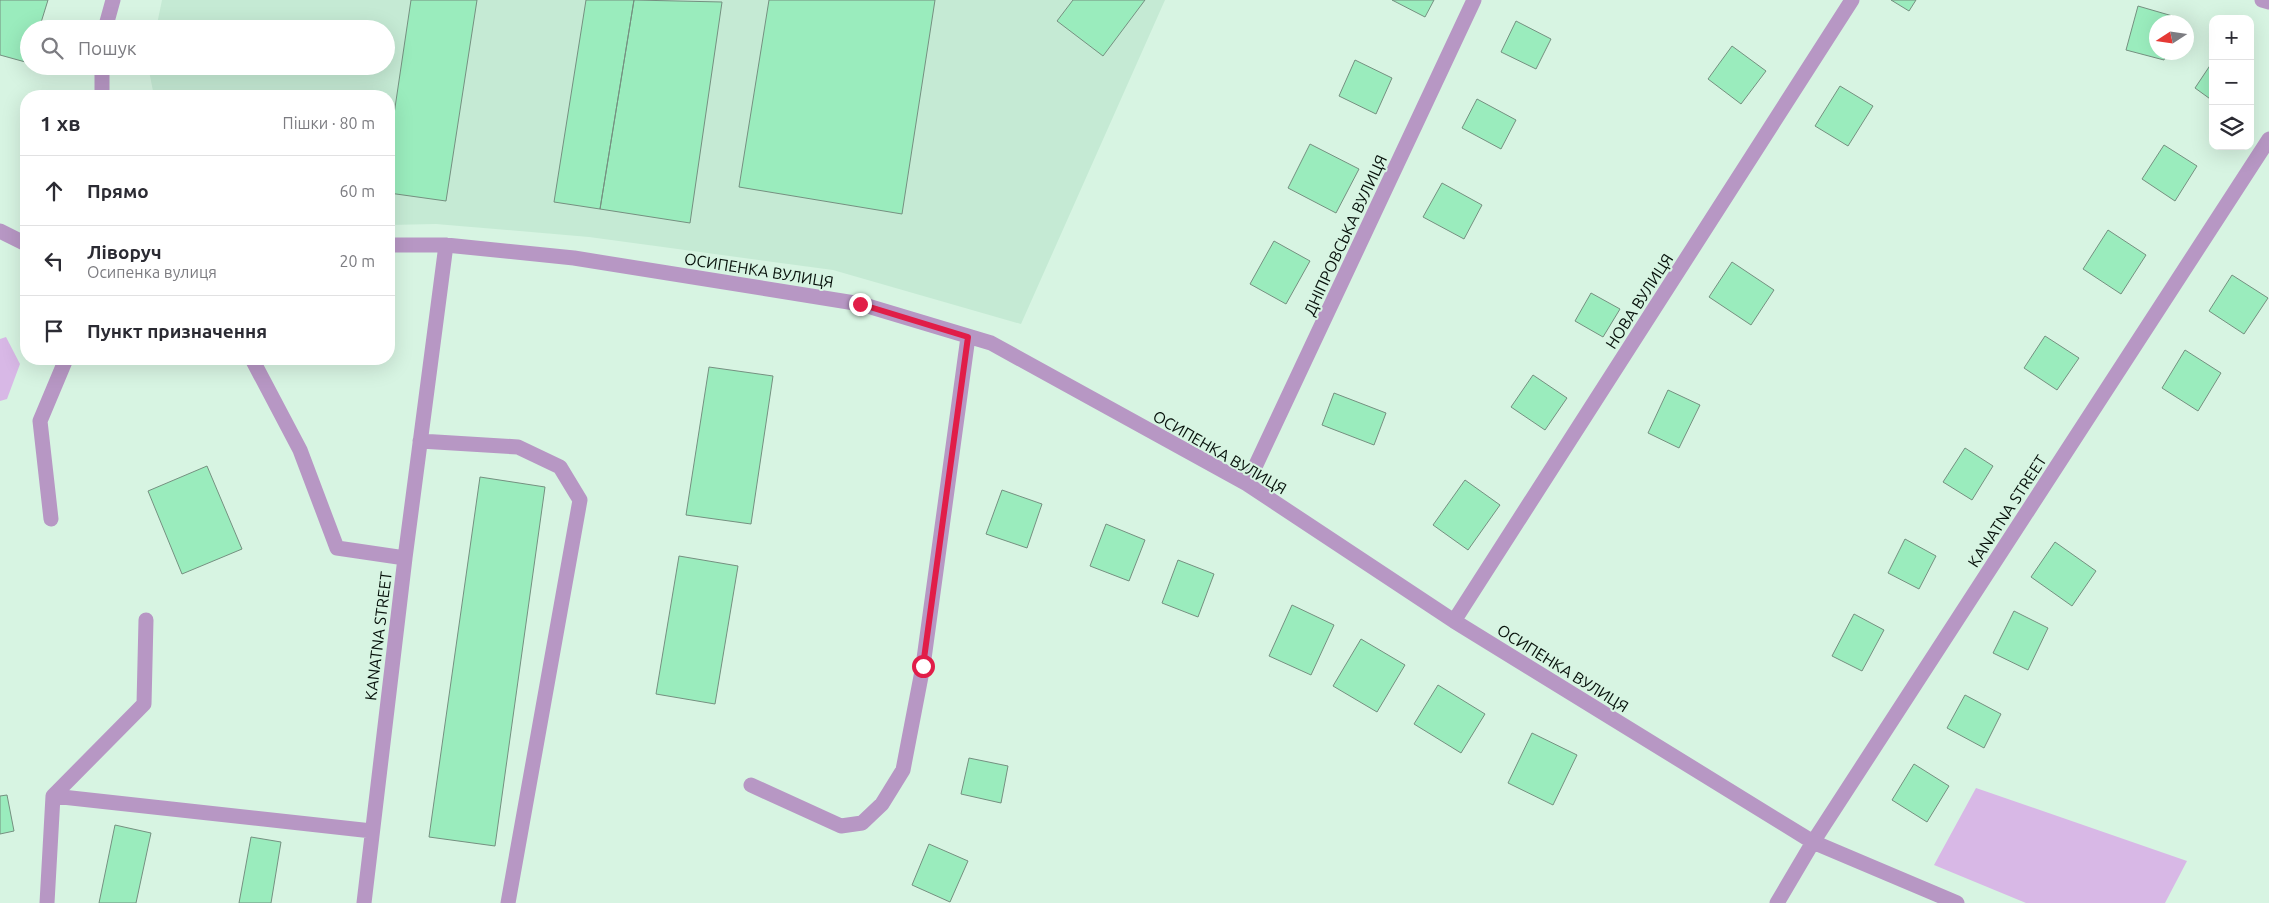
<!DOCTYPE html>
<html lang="uk">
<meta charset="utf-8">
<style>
body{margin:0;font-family:Ubuntu,sans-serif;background:#f7f7f7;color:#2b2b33}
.controls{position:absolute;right:15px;top:15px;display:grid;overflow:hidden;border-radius:10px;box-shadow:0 5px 20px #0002}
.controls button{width:45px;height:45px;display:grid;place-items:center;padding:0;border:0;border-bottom:1px solid #e1e1e2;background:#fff;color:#2b2b33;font:25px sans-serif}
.compass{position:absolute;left:2149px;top:15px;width:45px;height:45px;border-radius:50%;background:#fff;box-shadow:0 5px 20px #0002;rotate:258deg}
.stop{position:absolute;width:15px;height:15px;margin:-11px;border:4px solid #e11d48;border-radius:50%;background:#fff}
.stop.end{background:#e11d48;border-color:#fff;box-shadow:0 1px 5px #0008}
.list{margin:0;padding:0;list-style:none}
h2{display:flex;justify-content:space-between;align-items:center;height:65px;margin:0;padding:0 20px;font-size:21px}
h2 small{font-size:16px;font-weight:400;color:#7c7c81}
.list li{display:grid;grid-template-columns:32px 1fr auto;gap:15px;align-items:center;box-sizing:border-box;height:70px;padding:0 20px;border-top:1px solid #e1e1e2}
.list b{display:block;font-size:19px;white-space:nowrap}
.list p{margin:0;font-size:16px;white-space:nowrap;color:#7c7c81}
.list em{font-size:16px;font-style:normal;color:#7c7c81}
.icon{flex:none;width:28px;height:28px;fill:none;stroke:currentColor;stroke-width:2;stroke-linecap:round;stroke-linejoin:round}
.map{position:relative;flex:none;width:2269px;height:903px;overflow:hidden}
.search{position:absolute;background:#fff;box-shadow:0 5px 20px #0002;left:20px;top:20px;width:375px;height:55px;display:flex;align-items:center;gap:12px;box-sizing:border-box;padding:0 18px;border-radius:28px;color:#7c7c81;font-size:19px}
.panel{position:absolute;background:#fff;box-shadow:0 5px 20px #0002;left:20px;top:90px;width:375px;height:275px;border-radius:20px}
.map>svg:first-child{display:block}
.built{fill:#c5ead4}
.green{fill:#d8b8e6}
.building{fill:#9aecbd;stroke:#759080}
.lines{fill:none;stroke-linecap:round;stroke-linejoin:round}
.minor{stroke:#b797c4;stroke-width:15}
.route{stroke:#e11d48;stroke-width:6}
.labels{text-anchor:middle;stroke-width:4;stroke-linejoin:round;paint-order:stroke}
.street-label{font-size:16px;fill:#07110b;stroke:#d7f4e2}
</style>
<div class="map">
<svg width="2269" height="903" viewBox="0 0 2269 903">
<rect width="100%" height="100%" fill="#d7f4e2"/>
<!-- built -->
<path class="built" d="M162 0H1165L1021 324 833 270 589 237 436 224 389 225V96H154L148 66H386V29H156Z"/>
<!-- green -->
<path class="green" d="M6 337 20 364 7 399 0 401V339Z
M1976 788 2187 861 2165 903H2026L1934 865Z"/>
<!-- building -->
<path class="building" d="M0 0H48L39 29H29V63L0 55Z
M411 0H477L446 201 389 193V148Z
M586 0H634L600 209 554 202Z
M634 0 722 2 690 223 600 209Z
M769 0H935L902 214 739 187Z
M1073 0H1145L1103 56 1057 21Z
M1392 0H1434L1425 17Z
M1891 0H1916L1909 11Z
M2138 6 2176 17 2174 22H2156V52H2166L2164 60 2126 50Z
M1516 21 1551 39 1536 69 1501 52Z
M1732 46 1766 71 1741 104 1708 79Z
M1355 60 1392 78 1376 114 1339 96Z
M2213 61V101L2195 88Z
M1840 86 1873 106 1848 146 1815 126Z
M1477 99 1516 120 1501 149 1462 128Z
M1310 144 1359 169 1336 213 1288 188Z
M2164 145 2197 166 2175 201 2142 179Z
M1442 183 1482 205 1464 239 1423 217Z
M2108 230 2146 255 2121 294 2083 269Z
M1274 241 1310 261 1286 304 1250 284Z
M1732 262 1774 290 1751 325 1709 297Z
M2232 275 2268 298 2244 334 2209 311Z
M1591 293 1620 309 1603 337 1575 321Z
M2045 336 2079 358 2057 390 2024 368Z
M2185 350 2221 373 2198 411 2162 388Z
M709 367 773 376 751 524 686 515Z
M1533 375 1567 398 1545 430 1511 407Z
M1668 390 1700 405 1679 448 1648 433Z
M1334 393 1386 413 1374 445 1322 425Z
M1965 448 1993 466 1972 500 1943 482Z
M207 466 242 549 182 574 148 491Z
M480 477 545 487 495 846 429 837Z
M1465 480 1500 505 1468 550 1433 525Z
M1002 490 1042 504 1027 548 986 534Z
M1106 524 1145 540 1129 581 1090 566Z
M1905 539 1936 556 1919 589 1888 573Z
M2055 542 2096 571 2072 606 2031 577Z
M679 556 738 566 715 704 656 694Z
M1178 560 1214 574 1198 617 1162 603Z
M1292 605 1334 625 1311 675 1269 656Z
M2014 611 2048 628 2028 670 1993 653Z
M1854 614 1884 630 1862 671 1832 656Z
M1361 639 1405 665 1377 712 1333 686Z
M1438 685 1485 714 1461 753 1414 724Z
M1965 695 2001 714 1984 748 1947 728Z
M1532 733 1577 755 1553 805 1508 783Z
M969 758 1008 766 1001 803 961 794Z
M1914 764 1949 786 1927 822 1892 800Z
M7 795 14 831 0 834V796Z
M115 825 151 833 136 903H99Z
M251 837 281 842 271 903H239Z
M929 844 968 861 950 902 912 885Z"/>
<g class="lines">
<!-- minor -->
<path class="minor" d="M2262 0 2269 2
M105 29 113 0
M102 66V96
M0 231 26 244
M389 245H446L574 258 861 304 991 343 1247 484 1454 621 1813 842 1957 903
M252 359 300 450 337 548 405 558 364 903
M420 441 518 447 560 467 580 500 508 903
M1247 484 1474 0
M51 519 40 421 66 359
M405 558 446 245
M1454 621 1852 0
M751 785 841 826 862 823 882 804 903 770 923 666 968 337
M53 796 372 831
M47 903 53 796 144 704 146 620
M1777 903 1813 842 2269 139"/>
</g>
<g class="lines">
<!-- route -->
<path class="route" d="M860 304 968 337 923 666"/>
</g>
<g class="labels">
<!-- street labels -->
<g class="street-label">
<text transform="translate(1345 235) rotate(-65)" y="6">ДНІПРОВСЬКА ВУЛИЦЯ</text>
<text transform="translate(759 270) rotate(9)" y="6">ОСИПЕНКА ВУЛИЦЯ</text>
<text transform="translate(1639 301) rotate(-57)" y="6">НОВА ВУЛИЦЯ</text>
<text transform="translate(1220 452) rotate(30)" y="6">ОСИПЕНКА ВУЛИЦЯ</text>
<text transform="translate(2007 511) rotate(-57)" y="6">KANATNA STREET</text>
<text transform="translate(378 636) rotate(-83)" y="6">KANATNA STREET</text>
<text transform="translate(1563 668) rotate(32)" y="6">ОСИПЕНКА ВУЛИЦЯ</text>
</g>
</g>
</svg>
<div class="controls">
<button>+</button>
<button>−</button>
<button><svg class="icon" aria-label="layers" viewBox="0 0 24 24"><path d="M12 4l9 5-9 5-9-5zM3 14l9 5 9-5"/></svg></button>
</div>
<svg class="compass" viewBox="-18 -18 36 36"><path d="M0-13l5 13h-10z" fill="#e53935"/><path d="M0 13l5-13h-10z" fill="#7c7c81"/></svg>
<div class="stop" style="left:923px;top:666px"></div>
<div class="stop end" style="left:860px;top:304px"></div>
<div class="search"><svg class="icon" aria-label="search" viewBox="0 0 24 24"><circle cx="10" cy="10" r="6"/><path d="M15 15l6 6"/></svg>Пошук</div>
<section class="panel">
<h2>1 хв<small>Пішки · 80 m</small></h2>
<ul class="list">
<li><svg class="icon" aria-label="ahead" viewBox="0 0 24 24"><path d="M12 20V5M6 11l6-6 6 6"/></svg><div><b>Прямо</b></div><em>60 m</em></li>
<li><svg class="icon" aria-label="left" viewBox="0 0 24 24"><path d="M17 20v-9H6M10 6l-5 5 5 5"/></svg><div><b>Ліворуч</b><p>Осипенка вулиця</p></div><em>20 m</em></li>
<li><svg class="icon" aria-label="arrive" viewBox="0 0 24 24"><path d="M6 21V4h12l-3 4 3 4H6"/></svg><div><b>Пункт призначення</b></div></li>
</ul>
</section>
</div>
